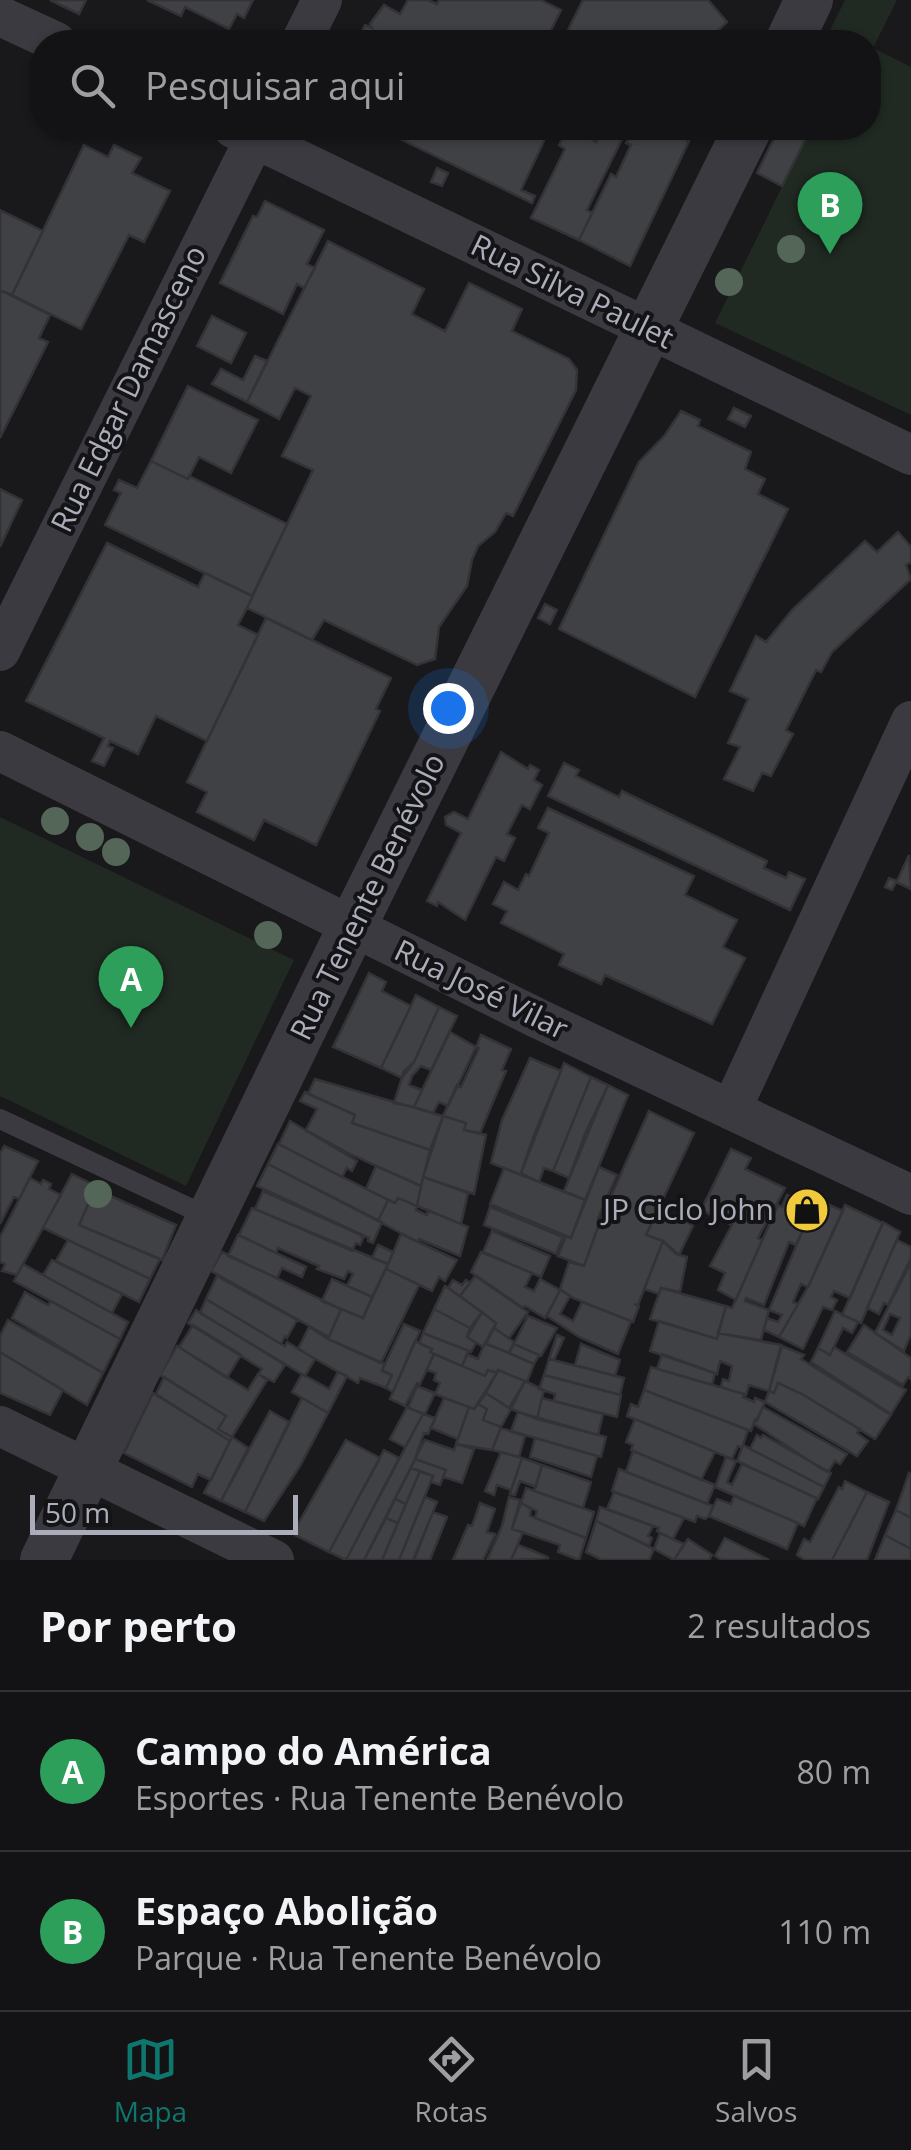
<!DOCTYPE html>
<html lang="pt">
<meta charset="utf-8">
<style>
body{margin:0;font-family:"Open Sans",sans-serif;background:#202022;color:#f1f3f6}
.scale{position:absolute;left:30px;bottom:25px;width:268px;box-sizing:border-box;padding-left:10px;border:5px solid #abaeba;border-top:0;font-size:28px;line-height:35px;white-space:nowrap;color:#abaeba;-webkit-text-stroke:8px #141316;paint-order:stroke}
.you{position:absolute;left:448px;top:708px;width:35px;height:35px;margin:-25px;border:8px solid #fff;border-radius:50%;background:#1a73e8;box-shadow:0 0 0 15px #1a73e833}
.badge{display:grid;place-items:center;width:65px;height:65px;border-radius:50%;background:#0f766e;color:#fff;font-size:32px;font-weight:700}
.pin{position:absolute;translate:-50% -82px;filter:drop-shadow(0 2px 5px #0008)}
.pin::after{content:'';position:absolute;top:52px;width:35px;height:30px;background:inherit;clip-path:polygon(0 0,100% 0,50% 100%)}
.list{margin:0;padding:0;list-style:none}
h2{display:flex;justify-content:space-between;align-items:center;height:130px;margin:0;padding:0 40px;font-size:42px}
h2 small{font-size:32px;font-weight:400;color:#9d9ea0}
.list li{display:grid;grid-template-columns:65px 1fr auto;gap:30px;align-items:center;box-sizing:border-box;height:160px;padding:0 40px;border-top:2px solid #323234}
.list b{display:block;font-size:38px;white-space:nowrap}
.list p{margin:0;font-size:32px;white-space:nowrap;color:#9d9ea0}
.list em{font-size:32px;font-style:normal;color:#9d9ea0}
.icon{flex:none;width:55px;height:55px;fill:none;stroke:currentColor;stroke-width:2;stroke-linecap:round;stroke-linejoin:round}
.map{position:relative;flex:none;width:911px;height:1560px;overflow:hidden}
.search{position:absolute;background:#131214;box-shadow:0 2px 8px #0004;left:30px;right:30px;top:30px;height:110px;display:flex;align-items:center;gap:25px;box-sizing:border-box;padding:0 35px;border-radius:40px;color:#9d9ea0;font-size:38px}
.sheet{height:450px;background:#131214}
nav{display:flex;justify-content:space-around;align-items:center;box-sizing:border-box;height:140px;border-top:2px solid #323234;background:#131214;font-size:28px;color:#9d9ea0}
nav a{display:grid;justify-items:center;gap:5px}
nav .on{color:#0f766e}
.map>svg:first-child{display:block}
.green{fill:#202922}
.building{fill:#404145;stroke:#333337;stroke-width:2.5;fill-rule:evenodd}
.lines{fill:none;stroke-linecap:round;stroke-linejoin:round}
.service{stroke:#3a3a40;stroke-width:20}
.minor{stroke:#3a3a40;stroke-width:40}
.tertiary{stroke:#3a3a40;stroke-width:48}
.tree{fill:#536658}
.labels{text-anchor:middle;stroke-width:8;stroke-linejoin:round;paint-order:stroke}
.street-label{font-size:30px;fill:#abaeba;stroke:#141316}
.poi-label{font-size:30px;fill:#abaeba;stroke:#141316;text-anchor:end}
</style>
<div class="map">
<svg width="911" height="1560" viewBox="0 0 911 1560">
<rect width="100%" height="100%" fill="#19181b"/>
<!-- green -->
<path class="green" d="M845 0H897L873 48 911 67V415L715 323 811 128H868V42H824Z
M0 817 294 960 186 1186 0 1096Z"/>
<!-- building -->
<path class="building" d="M50 0H86L79 14Z
M147 0H253L244 18 237 14 229 29 185 7 181 16Z
M408 0H428L437 4 439 0H541L561 10 545 42H357L365 25 372 28 370 24 384 5 400 14Z
M583 0H708L727 22 706 42H562Z
M401 128H550L521 190 535 196 532 203 396 137Z
M568 128H599L593 140 596 142 603 128 625 133 587 210 592 213 579 240 531 218 565 149 559 145Z
M634 128H661L689 141 630 266 579 240 611 174 616 177 631 145 626 143Z
M779 128H811L782 186 757 173Z
M84 145 108 157 114 145 141 158 132 173 170 191 144 242 129 235 81 329 12 295Z
M437 168 448 173 442 186 431 182Z
M265 201 324 230 307 264 315 268 304 288 297 284 283 314 220 283 253 216 257 217Z
M0 210 43 231 12 295 0 290Z
M328 241 424 289 412 314 445 331 469 283 522 309 512 331 569 359 577 370 576 390 513 516 506 513 495 532 478 546 472 560 467 586 439 627 435 659 417 665 324 620 312 640 247 608 313 470 282 456 311 396 295 388 279 419 247 402Z
M0 290 50 315 39 338 48 342 0 438Z
M212 316 246 333 231 363 197 346Z
M255 356 267 361 247 402 212 384 221 369 243 380Z
M188 386 258 420 231 473 199 457 188 479 151 461Z
M734 408 751 416 745 427 728 419Z
M681 411 700 420 698 426 751 452 745 469 765 479 758 494 788 509 695 697 559 629 639 462 665 435Z
M151 461 188 479 189 476 287 524 252 596 105 525 121 493 114 490 119 480 137 488Z
M0 489 22 500 0 547Z
M898 532 911 547V562L906 565 911 579 832 652 821 672 816 670 786 730 793 734 771 776 762 773 753 791 724 779 740 747 728 743 748 699 730 691 756 636 766 642 792 610 865 541 877 552Z
M107 543 198 587 205 573 253 596 238 625 258 635 207 741 156 716 138 754 110 741 108 746 113 748 104 766 92 761 104 738 26 701Z
M545 604 557 610 550 624 538 618Z
M266 618 391 678 376 709 380 711 316 845 264 820 254 840 197 812 207 792 187 782Z
M501 752 528 769 530 765 539 770 534 780 542 785 530 809 522 805 507 834 515 838 504 861 496 857 465 920 438 902 437 906 427 901 461 833 446 825 445 817 454 812 468 819Z
M564 763 579 770 576 776 619 797 622 791 767 861 764 868 786 878 789 872 805 879 790 910 548 796Z
M548 808 694 876 685 895 737 920 723 947 745 958 712 1024 605 975 601 984 559 965 564 954 501 923 507 911 493 904 504 882 518 890 526 874 529 876 549 833 538 828Z
M909 855 911 889 896 882 892 890 885 887 889 878 897 881Z
M369 973 386 982 382 991 411 1006 381 1068 333 1047Z
M416 995 439 1007 414 1062 402 1078 381 1068Z
M439 1007 457 1016 431 1070 421 1066 412 1076 409 1085 422 1090 414 1107 394 1103 404 1071 414 1062Z
M450 1032 476 1047 448 1106 439 1102 433 1113 414 1107Z
M481 1035 511 1049 502 1070 506 1071 480 1133 464 1130 466 1123 443 1116 457 1085 461 1087 479 1048 476 1047Z
M530 1058 561 1071 534 1135 521 1173 526 1177 491 1163 502 1120Z
M564 1063 591 1077 553 1171 544 1168 539 1182 521 1173Z
M591 1077 608 1085 585 1134 569 1178 553 1171Z
M315 1079 443 1116 430 1150 352 1123 355 1115 308 1094Z
M608 1085 628 1095 585 1200 564 1191Z
M305 1092 355 1115 352 1123 430 1150 421 1186 352 1155 306 1130 317 1109 300 1101Z
M649 1111 694 1133 646 1235 663 1241 638 1305 634 1304 639 1306 633 1322 573 1298 560 1289 569 1262 584 1266 602 1216Z
M443 1116 466 1123 464 1130 486 1135 474 1194 423 1177Z
M290 1121 357 1161 352 1171 347 1168 342 1177 279 1144Z
M278 1144 388 1200 378 1221 268 1164Z
M4 1146 38 1161 19 1199 14 1197 0 1224V1154Z
M731 1149 751 1158 745 1169 785 1188 758 1238 762 1240 736 1300 718 1290 725 1273 710 1266 732 1225 701 1210Z
M268 1164 382 1222 373 1243 368 1241 369 1238 257 1186Z
M376 1166 421 1186 417 1206 398 1198 395 1203 366 1189Z
M599 1167 617 1175 598 1218 601 1219 584 1266 558 1256 566 1236 571 1238Z
M504 1168 585 1200 571 1238 490 1204Z
M72 1174 96 1186 79 1225 160 1259 150 1279 43 1228Z
M423 1177 468 1193 461 1224 417 1206Z
M30 1178 41 1184 43 1180 51 1184 49 1189 61 1195 17 1275 2 1271 5 1264 0 1262V1237Z
M95 1189 176 1225 162 1260 79 1225Z
M263 1191 359 1234 363 1238 360 1245 356 1243 352 1251 255 1209Z
M787 1195 813 1206 796 1245 789 1242 764 1305 746 1298 745 1301 769 1310 761 1340 718 1333 726 1306 732 1308 778 1205 782 1207Z
M398 1198 417 1206 416 1210 427 1215 428 1210 468 1227 460 1256 419 1239 418 1242 378 1221 388 1200 395 1203Z
M816 1199 843 1211 808 1287 801 1284 793 1302 798 1304 779 1337 764 1330 767 1318 778 1322 782 1315 769 1310Z
M845 1205 883 1223 850 1298 834 1291 831 1297 837 1300 832 1310 823 1307 803 1349 779 1337 808 1287Z
M490 1207 563 1237 556 1254 484 1225Z
M252 1208 388 1264 372 1297 347 1286 353 1274 348 1271 344 1279 317 1269 319 1266 278 1248 276 1253 239 1235Z
M658 1210 674 1217 676 1214 693 1226 679 1255 663 1241 646 1235Z
M883 1222 900 1232 861 1323 842 1315Z
M492 1231 550 1256 541 1277 483 1252Z
M401 1234 457 1260 445 1281 439 1277 432 1291 386 1269Z
M238 1235 306 1267 302 1277 282 1268 277 1278 228 1256Z
M68 1240 150 1279 139 1302 56 1261Z
M897 1240 911 1247V1258L888 1305 884 1303 879 1314 867 1308Z
M663 1241 676 1254 687 1257 680 1292 661 1288 659 1294 644 1289Z
M378 1245 393 1252 388 1264 372 1258Z
M222 1252 341 1309 329 1337 211 1271Z
M481 1252 532 1273 525 1287 534 1291 540 1279 560 1290 545 1318 525 1306 523 1308 471 1272Z
M52 1260 122 1294 112 1313 43 1275Z
M911 1262V1334L904 1351 875 1333ZM890 1314 900 1318 892 1335 883 1330Z
M23 1264 128 1322 120 1339 14 1281Z
M386 1269 419 1285 381 1363 328 1339 341 1309 363 1318Z
M217 1276 297 1320 287 1338 285 1336 281 1344 206 1299Z
M475 1276 528 1312 509 1338 494 1328 496 1323 460 1296Z
M332 1279 372 1297 363 1318 322 1301Z
M453 1280 462 1285 466 1280 470 1283 460 1296 448 1288Z
M445 1286 482 1312 470 1328 434 1309Z
M661 1288 726 1306 717 1339 650 1319Z
M560 1290 570 1296 560 1314 573 1321 582 1302 631 1321 618 1354 579 1337 547 1316Z
M25 1292 48 1305 51 1301 120 1339 103 1373 12 1318Z
M206 1299 281 1344 285 1346 287 1342 315 1359 305 1376 200 1313Z
M434 1309 470 1328 467 1337 476 1343 471 1352 423 1333Z
M196 1310 285 1365 274 1382 258 1374 262 1369 188 1323Z
M835 1311 858 1322 852 1333 843 1328 830 1355 818 1348Z
M482 1312 496 1323 483 1347 467 1337Z
M528 1316 557 1328 541 1356 514 1344Z
M8 1320 103 1373 87 1405 0 1352V1336Z
M659 1321 717 1339 718 1333 781 1345 769 1391 749 1385 746 1395 721 1387 723 1379 729 1381 732 1366 720 1361 717 1374 650 1351Z
M404 1324 420 1331 393 1392 386 1388 392 1375 382 1370Z
M193 1325 241 1355 227 1378 179 1347Z
M864 1325 911 1358V1379L908 1377 903 1385 847 1352Z
M309 1327 328 1339 385 1364 382 1371 392 1375 386 1388 360 1378 358 1383 298 1349Z
M494 1328 514 1342 509 1353 486 1344Z
M423 1333 469 1351 462 1366 430 1352 432 1349 419 1343Z
M557 1335 564 1338 554 1360 549 1359Z
M415 1341 432 1349 430 1352 434 1354 420 1384 417 1383 405 1406 390 1399Z
M485 1343 534 1364 527 1382 498 1370 497 1373 488 1370 485 1376 462 1366 467 1354 478 1359Z
M514 1344 539 1355 534 1364 509 1353Z
M581 1344 620 1360 615 1376 575 1365Z
M177 1346 248 1390 258 1374 267 1380 232 1437 218 1429 226 1416 160 1375Z
M782 1346 804 1355 801 1359 891 1415 875 1439 802 1394 778 1383 774 1393 769 1391Z
M834 1347 906 1390 891 1414 811 1362 818 1348 830 1355Z
M0 1352 63 1390 50 1415 0 1393Z
M434 1354 485 1376 488 1370 497 1373 474 1409 435 1394 440 1383 434 1380 436 1373 427 1370Z
M662 1354 715 1373 712 1385 657 1369Z
M549 1359 624 1378 620 1395 544 1375Z
M651 1367 744 1394 743 1397 754 1402 755 1398 765 1402 757 1421 755 1420 751 1431 644 1390Z
M498 1370 525 1381 509 1408 486 1393Z
M338 1372 347 1376 328 1413 292 1392 302 1374 329 1389Z
M544 1375 621 1395 617 1417 554 1401 555 1394 539 1389Z
M164 1377 226 1416 218 1429 232 1437 230 1441 156 1394Z
M525 1381 544 1390 537 1419 511 1409Z
M778 1383 802 1394 860 1429 857 1433 868 1441 857 1456 765 1402 769 1391 774 1393Z
M417 1386 435 1393 425 1414 408 1408Z
M644 1390 748 1430 742 1448 738 1446 732 1459 627 1416 631 1404 638 1407Z
M153 1393 230 1441 211 1480 198 1474 192 1487 124 1453Z
M486 1393 511 1409 501 1427 483 1420 487 1409 478 1404Z
M302 1398 328 1413 300 1466 264 1521 245 1512Z
M444 1398 469 1407 458 1439 431 1428Z
M542 1398 603 1414 598 1435 537 1419Z
M478 1404 487 1409 483 1420 501 1427 492 1450 456 1444 469 1407 474 1409Z
M407 1407 423 1414 405 1447 390 1439Z
M763 1407 824 1441 847 1454 840 1464 835 1461 828 1472 820 1468 754 1424Z
M270 1411 289 1422 245 1512 221 1501Z
M518 1412 606 1437 601 1457 511 1431Z
M423 1414 435 1418 428 1434 424 1433 415 1459 364 1560H346Z
M635 1419 715 1452 701 1480 631 1450 633 1445 626 1442Z
M501 1428 525 1436 519 1457 492 1450Z
M757 1435 761 1438 763 1435 831 1473 824 1487 750 1449Z
M232 1437 248 1448 221 1501 204 1493Z
M535 1438 597 1456 591 1477 530 1457Z
M346 1440 380 1458 329 1552 295 1535 298 1524Z
M425 1440 454 1450 456 1444 474 1449 462 1483 443 1477 446 1470 415 1459Z
M743 1445 824 1487 818 1499 737 1461Z
M384 1450 399 1458 346 1560 329 1552Z
M633 1451 715 1485 707 1504 626 1472Z
M501 1452 522 1458 511 1490 497 1485 494 1495 485 1491Z
M726 1457 736 1461 727 1482 732 1485 742 1464 817 1498 804 1526 715 1487Z
M522 1458 542 1465 536 1487 520 1481 515 1495 510 1494Z
M415 1459 446 1470 440 1485 431 1482 433 1476 411 1468Z
M542 1465 591 1482 583 1508 534 1491Z
M411 1468 420 1471 406 1504 395 1499Z
M619 1469 713 1506 709 1516 705 1519 697 1516 695 1522 612 1491Z
M420 1471 433 1476 399 1560H382Z
M909 1473 911 1475V1518L896 1510Z
M845 1481 867 1492 832 1560H805L797 1555 804 1539 810 1542 839 1487 842 1489Z
M526 1488 594 1512 586 1538 535 1518 537 1511 521 1503Z
M614 1492 684 1518 673 1539 657 1531 659 1528 607 1509Z
M867 1492 889 1502 867 1560H832Z
M734 1496 798 1523 787 1549 709 1516 717 1499 731 1504Z
M425 1497 437 1502 414 1560H399Z
M509 1497 520 1500 512 1529 523 1532 511 1560H487L502 1526Z
M395 1499 406 1504 398 1523 386 1518Z
M480 1503 495 1509 487 1532 495 1534V1535L483 1560H453L468 1525 472 1526Z
M521 1503 531 1509 530 1516 586 1538 579 1560 558 1552 560 1545 512 1529Z
M600 1507 653 1526 648 1536 652 1538 649 1546 596 1521Z
M896 1510 911 1518V1549L885 1535Z
M433 1512 447 1517 430 1560H413Z
M386 1518 398 1523 382 1560H364Z
M596 1521 654 1549 649 1560H602L586 1552Z
M660 1533 684 1544 674 1560 654 1549Z
M885 1535 911 1549V1560H875Z
M725 1538 769 1560H722L715 1556Z
M688 1539 712 1555 709 1560H674Z
M518 1545 531 1550 549 1558 511 1560Z"/>
<g class="lines">
<!-- service -->
<path class="service" d="M0 1119 211 1218"/>
<!-- minor -->
<path class="minor" d="M0 16 56 42
M301 42 322 0
M233 128 911 455
M0 651 260 128
M0 751 539 1019 911 1195
M731 1110 911 721
M0 1426 274 1560"/>
<!-- tertiary -->
<path class="tertiary" d="M789 42 809 0
M44 1560 352 927 748 128"/>
</g>
<!-- trees -->
<g class="tree">
<circle cx="791" cy="249" r="14"/>
<circle cx="729" cy="282" r="14"/>
<circle cx="55" cy="821" r="14"/>
<circle cx="90" cy="837" r="14"/>
<circle cx="116" cy="852" r="14"/>
<circle cx="268" cy="935" r="14"/>
<circle cx="98" cy="1194" r="14"/>
</g>
<!-- icons -->
<defs>
<symbol id="shop-disc" viewBox="-11 -11 22 22"><circle r="9.5" fill="#f0ca3b" stroke="#141316"/><path d="M-5-2.5h2.3a2.7 3.5 0 0 1 5.4 0H5L5.5 6h-11ZM-1.5-2.5h3a1.5 2.3 0 0 0-3 0Z" fill="#111"/></symbol>
</defs>
<g fill-rule="evenodd">
<use href="#shop-disc" x="782" y="1185" width="50" height="50"/>
</g>
<g class="labels">
<!-- street labels -->
<g class="street-label">
<text transform="translate(572 292) rotate(26)" y="10">Rua Silva Paulet</text>
<text transform="translate(129 389) rotate(-64)" y="10">Rua Edgar Damasceno</text>
<text transform="translate(368 897) rotate(-64)" y="10">Rua Tenente Benévolo</text>
<text transform="translate(481 990) rotate(26)" y="10">Rua José Vilar</text>
</g>
<!-- poi labels -->
<g class="poi-label">
<text x="774" y="1220">JP Ciclo John</text>
</g>
</g>
</svg>
<div class="scale">50 m</div>
<div class="you"></div>
<div class="pin badge" style="left:131px;top:1028px;background:#2e9e5b">A</div>
<div class="pin badge" style="left:830px;top:254px;background:#2e9e5b">B</div>
<div class="search"><svg class="icon" aria-label="search" viewBox="0 0 24 24"><circle cx="10" cy="10" r="6"/><path d="M15 15l6 6"/></svg>Pesquisar aqui</div>
</div>
<section class="sheet">
<h2>Por perto<small>2 resultados</small></h2>
<ul class="list">
<li><span class="badge" style="background:#2e9e5b">A</span><div><b>Campo do América</b><p>Esportes · Rua Tenente Benévolo</p></div><em>80 m</em></li>
<li><span class="badge" style="background:#2e9e5b">B</span><div><b>Espaço Abolição</b><p>Parque · Rua Tenente Benévolo</p></div><em>110 m</em></li>
</ul>
</section>
<nav>
<a class="on"><svg class="icon" aria-label="map" viewBox="0 0 24 24"><path d="M3 6l6-2 6 2 6-2v14l-6 2-6-2-6 2zM9 4v14M15 6v14"/></svg>Mapa</a>
<a><svg class="icon" aria-label="directions" viewBox="0 0 24 24"><path d="M12 3l9 9-9 9-9-9zM9 14v-3h6M13 9l2 2-2 2"/></svg>Rotas</a>
<a><svg class="icon" aria-label="saved" viewBox="0 0 24 24"><path d="M7 4h10v16l-5-4-5 4z"/></svg>Salvos</a>
</nav>
